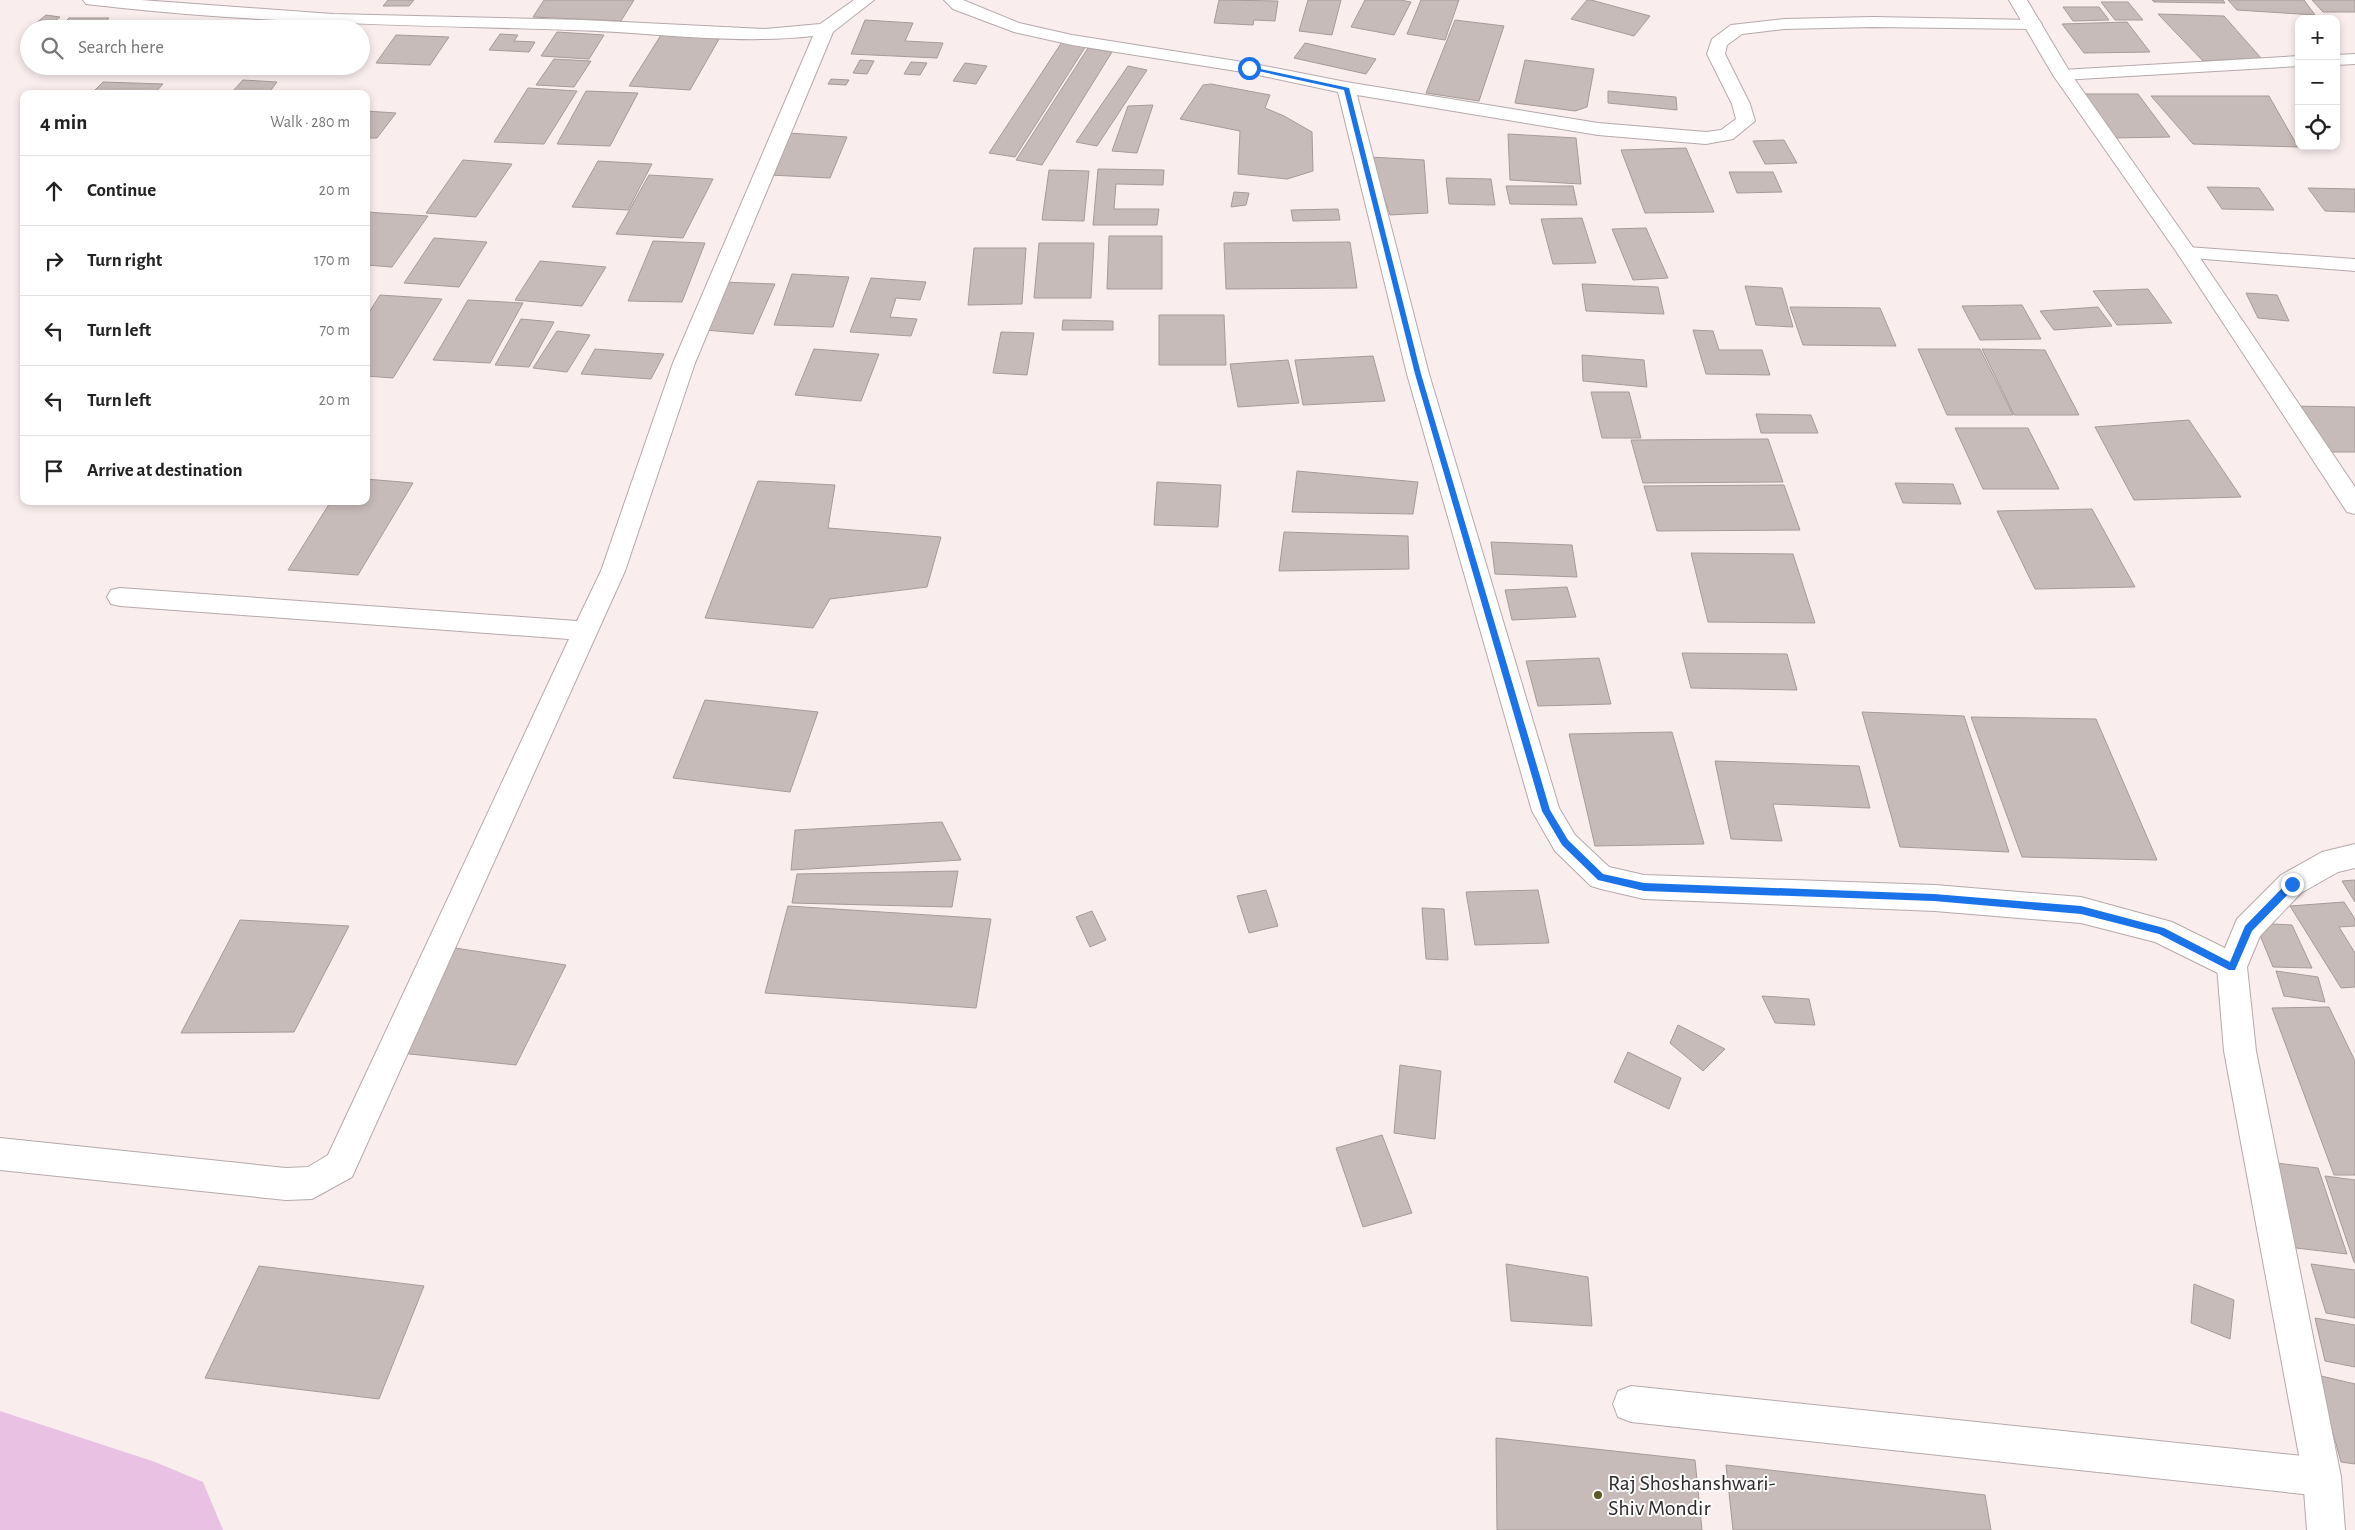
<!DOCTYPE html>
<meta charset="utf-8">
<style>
body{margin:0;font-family:"Alegreya Sans",sans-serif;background:#f2f2f2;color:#222}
.controls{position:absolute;right:15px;top:15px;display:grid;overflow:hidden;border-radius:10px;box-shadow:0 2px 8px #0003}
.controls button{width:45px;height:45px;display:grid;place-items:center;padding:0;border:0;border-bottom:1px solid #e0e0e0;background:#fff;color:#222;font:25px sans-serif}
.stop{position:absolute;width:15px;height:15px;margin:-11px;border:4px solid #1a73e8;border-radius:50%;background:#fff}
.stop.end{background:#1a73e8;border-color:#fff;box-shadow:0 1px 5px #0008}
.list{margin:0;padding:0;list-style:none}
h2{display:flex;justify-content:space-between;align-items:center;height:65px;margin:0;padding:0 20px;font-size:21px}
h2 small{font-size:16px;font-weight:400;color:#767676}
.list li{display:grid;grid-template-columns:32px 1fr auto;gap:15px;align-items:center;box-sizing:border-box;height:70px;padding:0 20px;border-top:1px solid #e0e0e0}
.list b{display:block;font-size:19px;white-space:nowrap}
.list em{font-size:16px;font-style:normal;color:#767676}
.icon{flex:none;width:28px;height:28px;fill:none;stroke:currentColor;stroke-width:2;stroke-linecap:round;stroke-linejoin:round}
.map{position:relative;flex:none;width:2355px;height:1530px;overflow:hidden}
.search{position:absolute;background:#fff;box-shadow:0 2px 8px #0003;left:20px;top:20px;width:350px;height:55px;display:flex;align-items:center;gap:12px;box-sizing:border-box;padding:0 18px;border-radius:28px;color:#767676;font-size:19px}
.panel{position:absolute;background:#fff;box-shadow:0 2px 8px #0003;left:20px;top:90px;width:350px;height:415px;border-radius:10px}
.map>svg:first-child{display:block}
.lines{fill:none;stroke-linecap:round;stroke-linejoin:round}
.river{fill:#e8c1e3;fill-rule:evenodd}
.building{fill:#c7bbb9;stroke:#a69b99}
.lane-casing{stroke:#b5a9ab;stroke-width:2}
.street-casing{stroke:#b5a9ab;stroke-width:2}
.secondary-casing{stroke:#b5a9ab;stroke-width:2}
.lane{fill:#fff;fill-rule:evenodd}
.street{fill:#fff;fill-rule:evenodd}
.secondary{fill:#fff;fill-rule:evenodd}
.route{fill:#1a73e8}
.poi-dot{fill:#5c5926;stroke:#fdfdfd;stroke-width:2}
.labels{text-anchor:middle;stroke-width:4;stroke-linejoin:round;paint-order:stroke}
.near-poi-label{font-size:22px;fill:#2d2829;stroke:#fdfdfd;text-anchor:start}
</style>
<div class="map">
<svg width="2355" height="1530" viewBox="0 0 2355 1530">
<rect width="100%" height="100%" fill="#f9edee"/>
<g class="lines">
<!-- river -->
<path class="river" d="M0 1411 155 1462 203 1482 223 1530H0Z"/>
</g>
<!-- building -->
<path class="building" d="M388 0H414L409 6H383Z
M544 0H634L621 21 533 17Z
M1219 0 1278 1 1275 21 1254 20 1253 25 1214 23Z
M1308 0H1341L1332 35 1299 31Z
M1365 0H1400L1411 2 1394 35 1351 27Z
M1421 0H1459L1445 40 1407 34Z
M1587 0H1591L1650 16 1634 36 1571 19Z
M2152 0H2223L2225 3 2154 2Z
M2228 0H2304L2315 15 2237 10Z
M2312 0H2355V12H2323Z
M2101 2H2128L2143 20H2115Z
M2063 7H2099L2109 20 2073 21Z
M2158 14 2224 16 2261 58 2203 61Z
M46 15 60 17 45 29H29Z
M69 18H109L100 29H58Z
M865 20 913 23 905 41 943 43 937 58 851 54Z
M1455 20 1504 26 1479 101 1426 93Z
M2127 22 2150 52 2084 53 2062 24Z
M234 25 278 28 231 29Z
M557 32 604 35 589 59 541 56Z
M500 34 518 35 514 41 535 42 529 52 489 50Z
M396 35 449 37 430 65 376 63Z
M661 35 719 39 690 90 629 86Z
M1062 42 1086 46 1015 157 989 153Z
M1305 43 1376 59 1366 74 1294 58Z
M1088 48 1112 52 1042 165 1016 160Z
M554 59 591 61 574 87 536 85Z
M860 60 874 61 867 74 853 73Z
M1525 60 1594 69 1587 107 1575 111 1515 103Z
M911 62 927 63 920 75 904 74Z
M965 63 987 66 976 84 953 81Z
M1128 66 1147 70 1097 146 1076 142Z
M831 79 849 80 846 85 828 84Z
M243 80 277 82 268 94 232 92Z
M103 82 163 84 154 94 92 93Z
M1211 84 1270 95 1265 108 1284 116 1312 132 1313 171 1287 179 1238 174 1240 131 1180 119 1203 85Z
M528 88 577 91 544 144 494 142Z
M586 91 638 93 610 146 557 144Z
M1608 91 1676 97 1677 110 1608 103Z
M2081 94H2138L2170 137 2112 138Z
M2151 96H2269L2298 147 2193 144Z
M1153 105 1137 153 1112 151 1128 106Z
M366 111 396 113 377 138H366Z
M789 133 847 137 830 178 770 175Z
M1508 134 1576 138 1581 184 1510 180Z
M1784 140 1797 163 1765 164 1753 141Z
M1686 148 1714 212 1645 213 1621 150Z
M1370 157 1424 160 1428 213 1390 215Z
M463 160 512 164 476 217 426 213Z
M598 161 652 164 628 210 572 207Z
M1098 169 1164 170 1163 185 1116 184 1114 209H1159L1157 225H1093Z
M1049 170 1089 171 1084 221 1042 220Z
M1729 172H1773L1782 192 1737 193Z
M649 175 713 179 683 238 616 234Z
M1446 178 1491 179 1495 205 1449 204Z
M1506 186H1573L1577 205 1510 204Z
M2207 187 2259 188 2274 210 2222 209Z
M2308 188 2355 189V212L2325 211Z
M1234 192 1249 193 1246 205 1231 207Z
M1338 209 1340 220 1293 221 1291 210Z
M366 212 428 216 392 267 366 265Z
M1582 218 1596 263 1553 264 1541 219Z
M1646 228 1668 278 1633 280 1612 229Z
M1109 236H1162V289H1107Z
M434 238 487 242 459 287 404 283Z
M653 241 705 243 682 302 628 301Z
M1350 242 1357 288 1226 289 1224 243Z
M1039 243H1094L1091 298H1034Z
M974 248H1026L1022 304 968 305Z
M540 261 606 267 582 306 515 300Z
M792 274 849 277 833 327 774 325Z
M871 278 926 282 920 300 896 298 890 317 917 319 911 336 850 332Z
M721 282 775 284 753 334 704 330Z
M1582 284 1658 287 1664 314 1586 311Z
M1745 286 1782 288 1793 327 1756 325Z
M2148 289 2172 323 2117 325 2093 291Z
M2246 293 2277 295 2289 321 2258 318Z
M380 295 442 299 393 378 366 376V317Z
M468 300 523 303 490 363 433 360Z
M2022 305 2041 339 1980 340 1962 306Z
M1790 307 1880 308 1896 346 1803 345Z
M2098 307 2112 326 2054 330 2040 311Z
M1159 315H1224L1226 365H1159Z
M521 319 554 322 529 367 495 365Z
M1063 320 1113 321V330H1062Z
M1693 330 1713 331 1719 350H1762L1770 375 1706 374Z
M557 331 590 335 567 372 533 368Z
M1001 332 1034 333 1027 375 993 373Z
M595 349 664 354 651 379 581 374Z
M814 349 879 354 861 401 795 395Z
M1918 349H1980L2013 415H1947Z
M1982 349 2045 350 2079 415H2014Z
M1582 355 1644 360 1647 387 1583 381Z
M1373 356 1385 401 1303 405 1295 360Z
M1288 360 1299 403 1238 407 1230 364Z
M1591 392H1629L1641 438H1602Z
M2290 406 2355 407V452H2322Z
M1756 414 1811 415 1818 433H1761Z
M2189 420 2241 497 2134 500 2095 427Z
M1955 428H2028L2059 489H1983Z
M1768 439 1783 482 1643 483 1631 440Z
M1297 471 1418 482 1413 514 1292 512Z
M366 479 413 483 358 575 288 570 331 501H366Z
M758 481 835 485 828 528 941 537 927 587 830 599 813 628 705 618Z
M1157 482 1221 485 1218 527 1154 525Z
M1895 483 1953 484 1961 504 1903 503Z
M1784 485 1800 530 1657 531 1644 486Z
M2092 509 2135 587 2035 589 1997 511Z
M1284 532 1408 536 1409 569 1279 571Z
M1491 542 1572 545 1577 577 1495 574Z
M1691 553 1793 554 1815 623 1708 622Z
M1567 587 1576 617 1512 620 1505 590Z
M1682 653 1787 654 1797 690 1691 688Z
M1599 658 1611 704 1538 706 1526 661Z
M705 700 818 712 790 792 673 778Z
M1862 712 1964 716 2009 852 1900 847Z
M1971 717 2096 719 2157 860 2022 857Z
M1672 732 1704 844 1595 846 1569 734Z
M1715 761 1859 766 1870 808 1773 804 1782 841 1731 839Z
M942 822 961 860 791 870 795 830Z
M958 871 952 907 792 903 797 874Z
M2355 880V902L2342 881Z
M1266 890 1278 926 1249 933 1237 896Z
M1538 890 1549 943 1475 945 1466 892Z
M2344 902 2355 919V926L2339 927 2355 953V987L2341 988 2290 906Z
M788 906 991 919 976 1008 765 993Z
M1422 908 1444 909 1448 960 1426 959Z
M1092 911 1106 940 1090 947 1076 917Z
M240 920 349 926 294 1032 181 1033Z
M2255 923 2292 925 2312 968 2273 967Z
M442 946 566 965 516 1065 400 1053Z
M2276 971 2318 977 2325 1002 2284 996Z
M1762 996 1809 999 1815 1025 1775 1023Z
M2329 1007 2355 1061V1175H2334L2272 1008Z
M1678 1025 1725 1049 1703 1071 1670 1043Z
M1628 1052 1681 1078 1669 1109 1614 1082Z
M1400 1065 1441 1071 1435 1139 1394 1133Z
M1382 1135 1412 1213 1363 1227 1336 1148Z
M2268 1162 2318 1168 2347 1254 2296 1248Z
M2325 1176 2355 1180V1263L2354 1262Z
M1506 1264 1588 1277 1592 1326 1511 1321Z
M2311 1264 2355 1270V1318L2326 1313Z
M259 1266 424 1286 379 1399 205 1378Z
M2194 1284 2234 1300 2230 1339 2191 1323Z
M2315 1318 2355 1325V1367L2325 1361Z
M2317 1375 2355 1384V1464L2341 1462Z
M1496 1438 1695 1460 1702 1530H1497Z
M1726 1465 1985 1495 1991 1530H1733Z"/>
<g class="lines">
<defs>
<path id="lane" d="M1631 1386 2322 1458 2335 1464 2341 1477 2335 1490 2322 1496 1631 1422 1618 1417 1613 1404 1618 1391Z"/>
<path id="street" d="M83 0H141L333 14 583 20 765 29 820 24 854 0H874L833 32 695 363 625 571 352 1177 312 1199 286 1200 0 1170V1138L286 1168 308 1167 328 1155 569 639 120 606 111 604 107 597 111 590 120 588 577 621 601 571 673 363 813 36C733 45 652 32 572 30 421 25 272 24 122 8L86 4Z
M944 0H963L1019 23 1072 35 1249 63 1346 82 1598 123 1706 132 1721 130 1736 119 1732 104 1707 54 1712 39 1731 25 1784 19 1872 17 2039 20 2042 24 2039 28 2033 29 1872 27 1784 29 1742 34 1727 45 1725 54 1750 104 1755 121 1733 139 1706 144 1598 135 1357 95 1429 374 1559 808 1575 835 1609 867 1644 875 1935 885 2081 897 2172 922 2243 957 2247 967 2243 977 2232 980 2155 942 2081 923 1935 911 1644 899 1601 889 1591 886 1555 851 1532 811 1407 374 1338 92 1249 73 1072 45 1014 32 953 9Z
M2355 54V64L2336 65V55Z
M2299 56V66L2062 80 2056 79 2053 75 2056 71 2062 70Z
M2187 247 2355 259V271L2180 257 2177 253 2180 249Z"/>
<path id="secondary" d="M2009 0H2027L2071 74 2194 249 2355 487V514L2347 512 2178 254 2053 75Z
M2355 844V868L2338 872 2301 893 2260 936 2247 967 2256 1051 2341 1477 2345 1530H2307L2303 1477 2224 1051 2217 967 2237 919 2281 875 2322 852Z"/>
</defs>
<!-- lane casing -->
<use href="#lane" class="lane-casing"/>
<!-- street casing -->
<use href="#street" class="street-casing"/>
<!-- secondary casing -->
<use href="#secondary" class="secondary-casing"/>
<!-- lane -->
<use href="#lane" class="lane"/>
<!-- street -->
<use href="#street" class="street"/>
<!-- secondary -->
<use href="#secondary" class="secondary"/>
</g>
<!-- route -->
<path class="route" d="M1247 66 1349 88 1421 374 1550 810 1568 840 1603 874 1644 883 1934 894 2081 906 2164 928 2230 962 2245 926 2288 882H2295V887L2252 931 2235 970H2229L2159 934 2081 914 1934 901 1644 891 1598 880 1562 845 1542 811 1415 374 1344 90 1249 69Z"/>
<!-- markers -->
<circle class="poi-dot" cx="1598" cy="1495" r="5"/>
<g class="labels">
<!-- near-poi labels -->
<g class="near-poi-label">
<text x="1608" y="1490">Raj Shoshanshwari-<tspan x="1608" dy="25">Shiv Mondir</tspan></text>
</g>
</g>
</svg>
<div class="controls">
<button>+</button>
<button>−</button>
<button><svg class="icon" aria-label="locate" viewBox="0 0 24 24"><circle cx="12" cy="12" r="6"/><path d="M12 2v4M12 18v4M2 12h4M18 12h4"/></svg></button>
</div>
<div class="stop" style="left:1249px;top:68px"></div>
<div class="stop end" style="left:2292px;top:884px"></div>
<div class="search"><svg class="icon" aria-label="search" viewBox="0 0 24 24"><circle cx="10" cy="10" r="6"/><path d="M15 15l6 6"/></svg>Search here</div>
<section class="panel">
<h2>4 min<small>Walk · 280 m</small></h2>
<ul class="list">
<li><svg class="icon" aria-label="ahead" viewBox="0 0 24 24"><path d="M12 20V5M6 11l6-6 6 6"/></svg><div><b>Continue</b></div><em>20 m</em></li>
<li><svg class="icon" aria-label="right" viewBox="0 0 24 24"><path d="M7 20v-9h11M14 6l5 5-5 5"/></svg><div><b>Turn right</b></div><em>170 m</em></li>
<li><svg class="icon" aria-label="left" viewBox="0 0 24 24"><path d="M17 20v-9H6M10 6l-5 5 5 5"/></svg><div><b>Turn left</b></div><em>70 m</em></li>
<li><svg class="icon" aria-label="left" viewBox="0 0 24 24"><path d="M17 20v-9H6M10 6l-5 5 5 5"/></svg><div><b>Turn left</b></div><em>20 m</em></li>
<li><svg class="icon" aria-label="arrive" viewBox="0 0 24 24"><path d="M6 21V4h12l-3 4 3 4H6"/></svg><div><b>Arrive at destination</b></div></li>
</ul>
</section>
</div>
